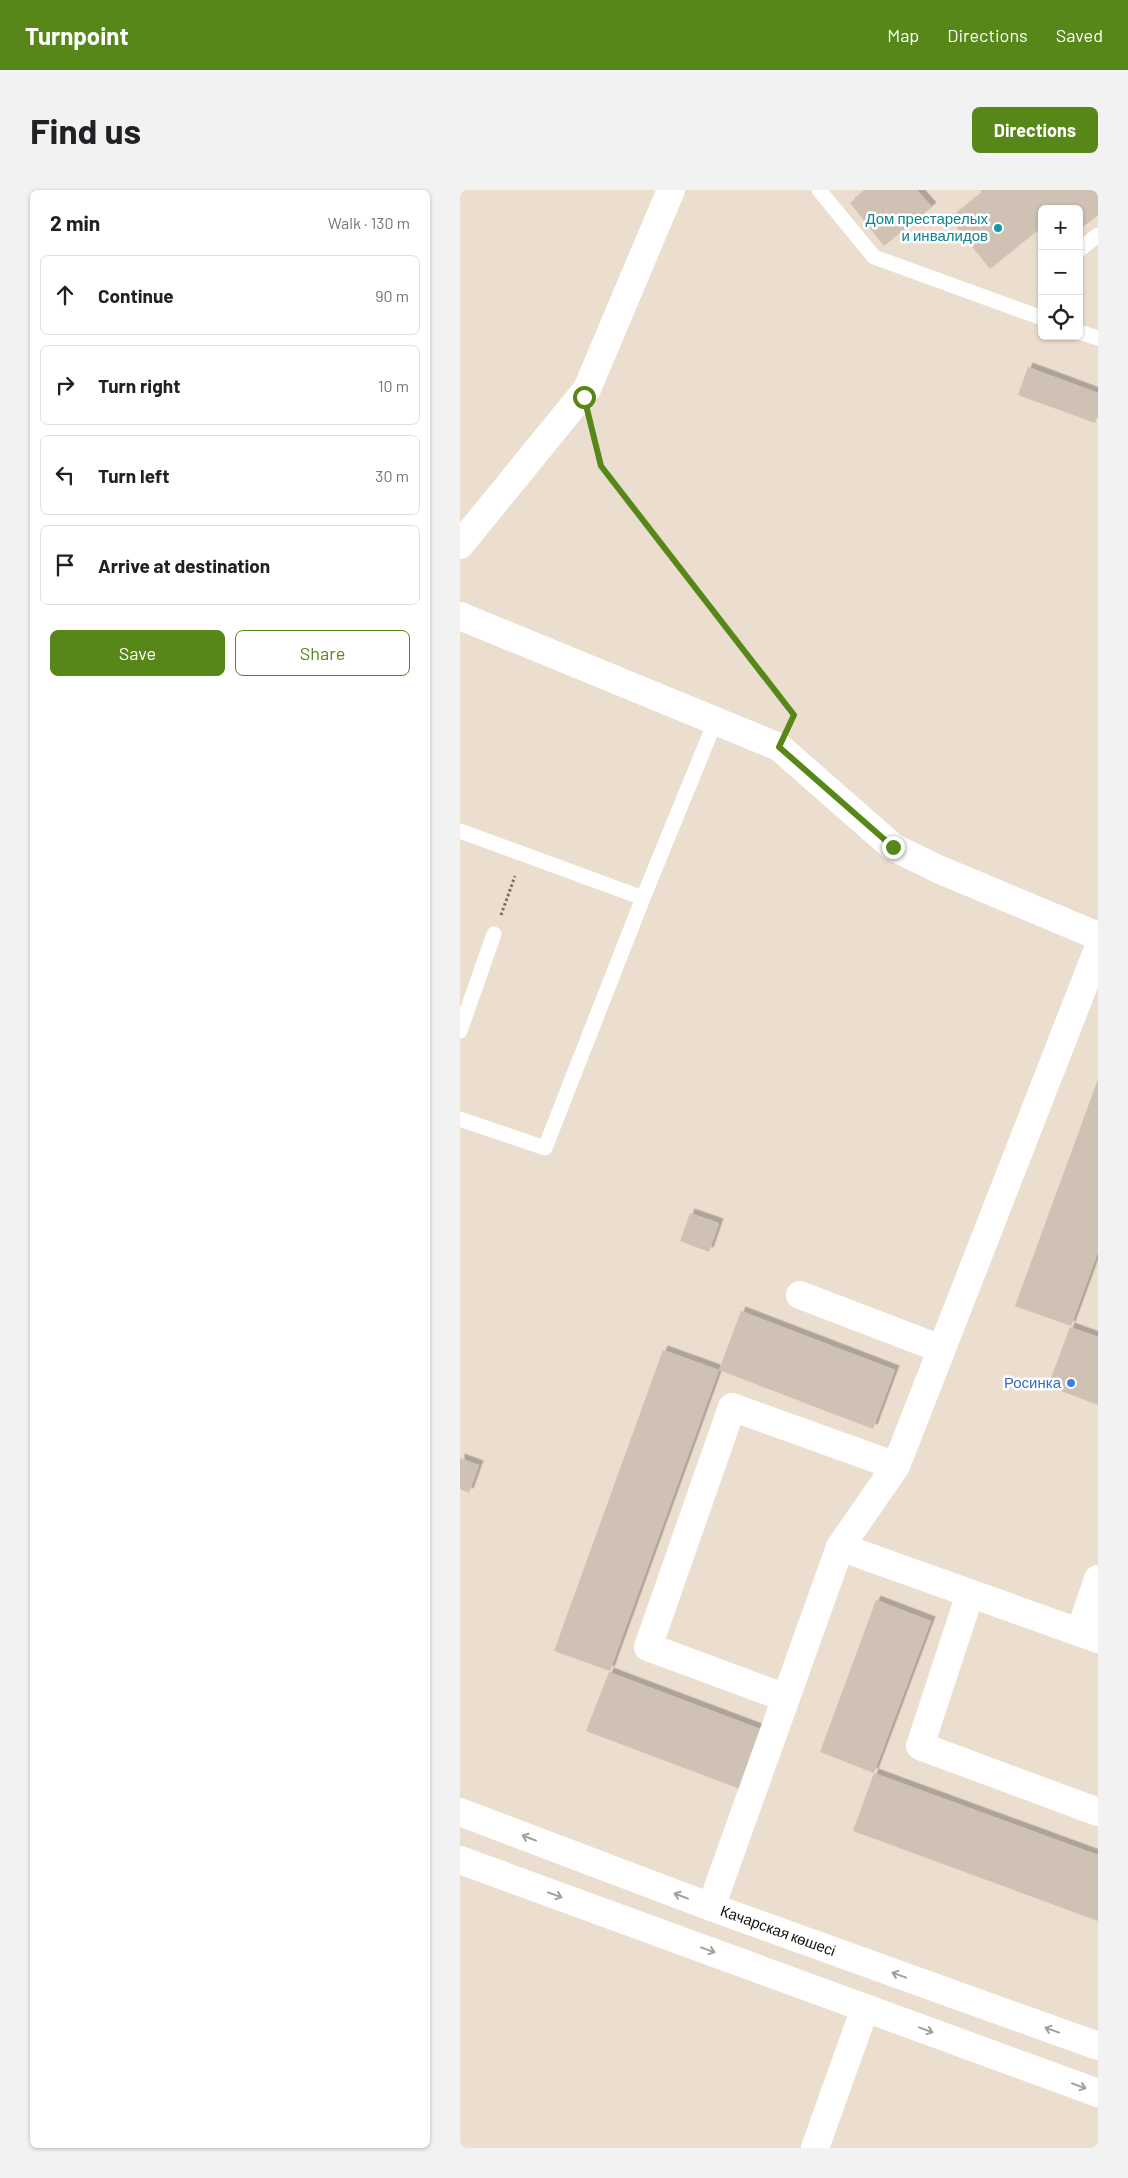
<!DOCTYPE html>
<meta charset="utf-8">
<style>
body{margin:0;font-family:Barlow,sans-serif;background:#f2f2f2;color:#202124}
.controls{position:absolute;right:15px;top:15px;display:grid;overflow:hidden;border-radius:8px;box-shadow:0 1px 4px #0004}
.controls button{width:45px;height:45px;display:grid;place-items:center;padding:0;border:0;border-bottom:1px solid #e0e0e0;background:#fff;color:#202124;font:25px sans-serif}
.stop{position:absolute;width:15px;height:15px;margin:-11px;border:4px solid #588719;border-radius:50%;background:#fff}
.stop.end{background:#588719;border-color:#fff;box-shadow:0 1px 5px #0008}
.list{margin:0;padding:0;list-style:none}
h2{display:flex;justify-content:space-between;align-items:center;height:65px;margin:0;padding:0 20px;font-size:21px}
h2 small{font-size:16px;font-weight:400;color:#757577}
.list li{display:grid;grid-template-columns:32px 1fr auto;gap:15px;align-items:center;box-sizing:border-box;height:80px;margin:0 10px 10px;padding:0 10px;border:1px solid #e0e0e0;border-radius:8px}
.list b{display:block;font-size:19px;white-space:nowrap}
.list em{font-size:16px;font-style:normal;color:#757577}
.actions{display:flex;gap:10px;padding:15px 20px}
.actions a{flex:1;padding:11px 0;border:1px solid #588719;border-radius:8px;text-align:center;font-size:18px;color:#588719}
.actions .main{background:#588719;color:#fff}
.icon{flex:none;width:28px;height:28px;fill:none;stroke:currentColor;stroke-width:2;stroke-linecap:round;stroke-linejoin:round}
.map{position:relative;flex:none;width:638px;height:1958px;overflow:hidden;border-radius:8px}
header{display:flex;align-items:center;gap:30px;box-sizing:border-box;height:70px;padding:0 25px;background:#588719;color:#fff}
header strong{font-size:24px}
nav{display:flex;gap:28px;margin-inline-start:auto;font-size:18px}
.intro{display:flex;align-items:center;justify-content:space-between;box-sizing:border-box;height:120px;padding:0 30px}
h1{margin:0;font-size:35px}
.button{padding:12px 22px;border-radius:8px;background:#588719;color:#fff;font-size:18px;font-weight:700}
main{display:flex;gap:30px;padding:0 30px}
aside{flex:1;background:#fff;border-radius:8px;box-shadow:0 1px 4px #0004}
.map>svg:first-child{display:block}
.building{fill:#cfc1b3;filter:url(#shadow)}
.lines{fill:none;stroke-linecap:round;stroke-linejoin:round}
.path{stroke:#766d64;stroke-width:3;stroke-dasharray:2.5 2.5;stroke-linecap:butt}
.service{stroke:#fff;stroke-width:15}
.minor{stroke:#fff;stroke-width:28}
.secondary{stroke:#fff;stroke-width:28}
.oneway{stroke:#a19f9d}
.route{stroke:#588719;stroke-width:6}
.culture-dot{fill:#0f9aa8;stroke:#fff;stroke-width:2}
.shop-dot{fill:#3f7fe0;stroke:#fff;stroke-width:2}
.labels{text-anchor:middle;stroke-width:5;stroke-linejoin:round;paint-order:stroke}
.culture-label{font-size:15px;fill:#0d838f;stroke:#fff;text-anchor:end}
.shop-label{font-size:15px;fill:#366cbe;stroke:#fff;text-anchor:end}
.street-label{font-size:15px;fill:#140f0a;stroke:#fff}
</style>
<header>
<strong>Turnpoint</strong>
<nav><a>Map</a><a>Directions</a><a>Saved</a></nav>
</header>
<div class="intro"><h1>Find us</h1><a class="button">Directions</a></div>
<main>
<aside>
<h2>2 min<small>Walk · 130 m</small></h2>
<ul class="list">
<li><svg class="icon" aria-label="ahead" viewBox="0 0 24 24"><path d="M12 20V5M6 11l6-6 6 6"/></svg><div><b>Continue</b></div><em>90 m</em></li>
<li><svg class="icon" aria-label="right" viewBox="0 0 24 24"><path d="M7 20v-9h11M14 6l5 5-5 5"/></svg><div><b>Turn right</b></div><em>10 m</em></li>
<li><svg class="icon" aria-label="left" viewBox="0 0 24 24"><path d="M17 20v-9H6M10 6l-5 5 5 5"/></svg><div><b>Turn left</b></div><em>30 m</em></li>
<li><svg class="icon" aria-label="arrive" viewBox="0 0 24 24"><path d="M6 21V4h12l-3 4 3 4H6"/></svg><div><b>Arrive at destination</b></div></li>
</ul>
<div class="actions"><a class="main">Save</a><a>Share</a></div>
</aside>
<div class="map">
<svg width="638" height="1958" viewBox="0 0 638 1958">
<defs>
<filter id="shadow"><feDropShadow dx="4.5" dy="-4.5" stdDeviation="0" flood-color="#0004"/></filter>
</defs>
<rect width="100%" height="100%" fill="#ecdecf"/>
<!-- building -->
<path class="building" d="M406 0H457L472 17 424 56 390 13Z
M520 0H638V25L619 40V19H582V37L530 79 490 29 522 3Z
M568 177 638 203V224L635 233 558 205Z
M638 889V1062L611 1136 555 1116Z
M230 1023 259 1033 249 1062 220 1051Z
M281 1121 435 1180 413 1239 259 1180Z
M610 1137 638 1147V1215L588 1196Z
M203 1160 259 1180 150 1481 94 1461Z
M0 1268 19 1275 9 1303 0 1299Z
M416 1410 471 1431 414 1583 360 1562Z
M149 1482 303 1540 280 1599 126 1541Z
M414 1583 638 1665V1731L393 1641Z"/>
<g class="lines">
<!-- path -->
<path class="path" d="M132 238 141 275 334 525 331 532
M41 725 55 686"/>
<!-- service -->
<path class="service" d="M359 0 414 67 582 128
M619 60 638 45
M619 142 638 148
M0 641 183 708
M0 841 34 744
M0 929 85 958 183 708 255 532"/>
<!-- minor -->
<path class="minor" d="M0 355 127 199 211 0
M0 426 319 557 433 657 478 679 638 746
M340 1105 481 1159
M380 1357 638 1449
M510 1404 460 1556 638 1622
M620 1442 638 1389
M326 1508 188 1457 272 1217 436 1276
M251 1717 380 1357 436 1276 638 759
M355 1958 405 1818"/>
<!-- secondary -->
<path class="secondary" d="M0 1622 251 1717 638 1856
M0 1670 638 1903"/>
</g>
<!-- one-way arrows -->
<defs><path id="oneway-shaft" d="M-6 0H5M1.5-3L5.5 0L1.5 3" fill="none" stroke-width="1.6" stroke-linecap="round" stroke-linejoin="round" transform="scale(1.25)"/></defs>
<g class="oneway">
<use href="#oneway-shaft" transform="translate(69 1648) rotate(-159)"/>
<use href="#oneway-shaft" transform="translate(95 1705) rotate(20)"/>
<use href="#oneway-shaft" transform="translate(221 1706) rotate(-159)"/>
<use href="#oneway-shaft" transform="translate(248 1760) rotate(20)"/>
<use href="#oneway-shaft" transform="translate(439 1785) rotate(-160)"/>
<use href="#oneway-shaft" transform="translate(466 1840) rotate(20)"/>
<use href="#oneway-shaft" transform="translate(592 1840) rotate(-160)"/>
<use href="#oneway-shaft" transform="translate(619 1896) rotate(20)"/>
</g>
<g class="lines">
<!-- route -->
<path class="route" d="M124 207 141 276 334 525 319 557 433 657"/>
</g>
<!-- markers -->
<circle class="culture-dot" cx="538" cy="38" r="5"/>
<circle class="shop-dot" cx="611" cy="1193" r="5"/>
<g class="labels">
<!-- culture labels -->
<g class="culture-label">
<text x="528" y="34">Дом престарелых<tspan x="528" dy="17">и инвалидов</tspan></text>
</g>
<!-- shop labels -->
<g class="shop-label">
<text x="601" y="1198">Росинка</text>
</g>
<!-- street labels -->
<g class="street-label">
<text transform="translate(318 1741) rotate(20)" y="5">Качарская көшесі</text>
</g>
</g>
</svg>
<div class="controls">
<button>+</button>
<button>−</button>
<button><svg class="icon" aria-label="locate" viewBox="0 0 24 24"><circle cx="12" cy="12" r="6"/><path d="M12 2v4M12 18v4M2 12h4M18 12h4"/></svg></button>
</div>
<div class="stop" style="left:124px;top:207px"></div>
<div class="stop end" style="left:433px;top:657px"></div>
</div>
</main>
